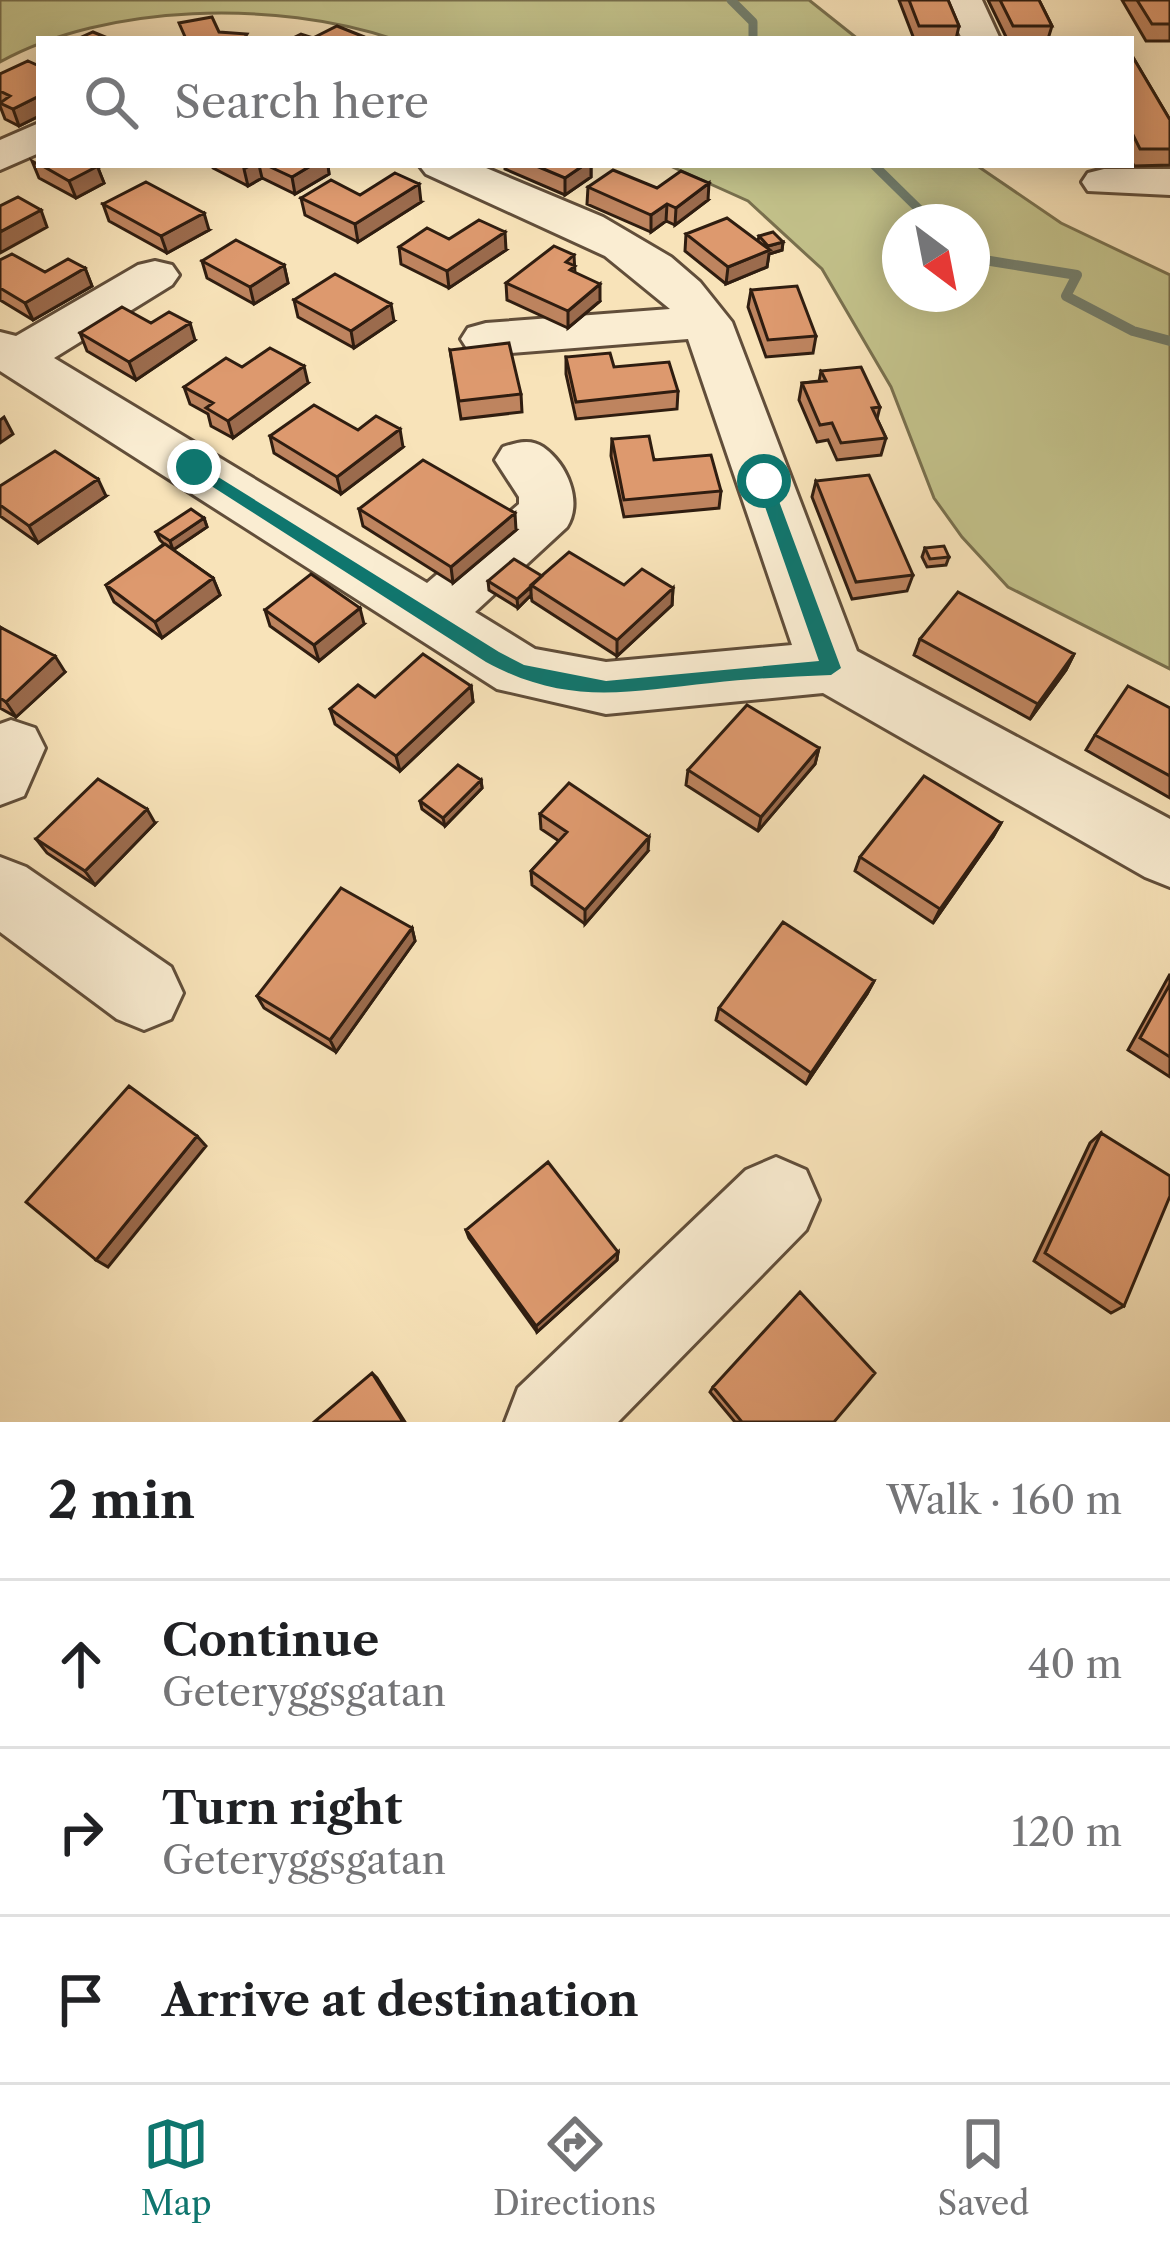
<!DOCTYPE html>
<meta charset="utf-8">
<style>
body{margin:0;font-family:"Libre Caslon Text",serif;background:#f6f6f6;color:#202124}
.compass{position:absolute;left:882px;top:204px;width:108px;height:108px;border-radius:50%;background:#fff;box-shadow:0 6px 30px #0003;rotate:148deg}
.stop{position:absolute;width:36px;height:36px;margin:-27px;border:9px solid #0f766e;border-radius:50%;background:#fff}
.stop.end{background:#0f766e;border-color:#fff;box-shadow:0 3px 12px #0008}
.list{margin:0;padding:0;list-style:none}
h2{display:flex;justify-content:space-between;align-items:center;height:156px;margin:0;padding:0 48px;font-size:51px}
h2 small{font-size:39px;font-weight:400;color:#757577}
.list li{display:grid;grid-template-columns:78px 1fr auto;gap:36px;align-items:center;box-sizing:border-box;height:168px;padding:0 48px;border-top:3px solid #e0e0e0}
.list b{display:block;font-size:45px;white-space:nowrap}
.list p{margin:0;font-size:39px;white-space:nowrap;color:#757577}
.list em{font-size:39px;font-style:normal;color:#757577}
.icon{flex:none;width:66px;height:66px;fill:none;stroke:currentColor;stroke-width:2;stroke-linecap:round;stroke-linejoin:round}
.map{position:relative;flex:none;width:1170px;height:1422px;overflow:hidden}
.search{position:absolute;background:#fff;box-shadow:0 6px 30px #0003;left:36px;right:36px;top:36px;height:132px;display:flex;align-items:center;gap:30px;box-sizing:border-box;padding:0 42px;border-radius:0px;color:#757577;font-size:45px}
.sheet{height:660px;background:#fff}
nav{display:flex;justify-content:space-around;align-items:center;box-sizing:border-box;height:168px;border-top:3px solid #e0e0e0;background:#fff;font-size:33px;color:#757577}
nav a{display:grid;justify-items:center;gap:6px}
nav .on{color:#0f766e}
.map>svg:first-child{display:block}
.green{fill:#c3c28b;stroke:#79704e;stroke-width:3;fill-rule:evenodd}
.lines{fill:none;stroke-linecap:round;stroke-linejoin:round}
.stream-far1{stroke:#727e6d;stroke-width:9}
.stream{stroke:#727e6d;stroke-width:10}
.minor-casing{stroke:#614e3a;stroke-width:6}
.minor{fill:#faedd2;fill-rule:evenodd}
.wall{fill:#be845f;stroke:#2f1d10;stroke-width:3}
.shaded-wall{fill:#9b6b4d;stroke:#2f1d10;stroke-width:3}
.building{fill:#dd996e;stroke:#2f1d10;stroke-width:3}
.route{fill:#0f766e}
</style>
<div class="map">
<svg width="1170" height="1422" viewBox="0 0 1170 1422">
<rect width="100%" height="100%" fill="#f8e3b9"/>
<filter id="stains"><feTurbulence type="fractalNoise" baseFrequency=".00167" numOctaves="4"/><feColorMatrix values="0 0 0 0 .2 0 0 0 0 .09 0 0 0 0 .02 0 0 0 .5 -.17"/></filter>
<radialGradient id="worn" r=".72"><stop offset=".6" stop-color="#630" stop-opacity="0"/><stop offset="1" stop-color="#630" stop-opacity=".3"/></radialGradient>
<!-- green -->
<path class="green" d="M0 0H809L858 39H393C276 0 107 3 0 62Z
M668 165H976L1061 223 1170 275V669L1008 587 962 537 934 498 891 387 822 269 748 201ZM900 222H972V294H900Z"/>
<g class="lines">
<!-- stream-far1 -->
<path class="stream-far1" d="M731 0 753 22V39
M874 165 932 222"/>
<!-- stream -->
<path class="stream" d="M972 258 1077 275 1066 296 1133 331 1170 341"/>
<defs>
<path id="minor" d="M944 0H982L1000 39H962Z
M39 123V153L0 170V140Z
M419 165H479L603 217 671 257 700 282 732 322 857 651 1170 819V887L1145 877 823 693 606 714 497 689 0 371V332L16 336 138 265 155 261 172 265 179 275 172 285 54 358 427 583 519 504V497L495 460 503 447C516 443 530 438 543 447 567 464 583 501 567 527L475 612 535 649 606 662 792 645 688 339 486 355 468 350 461 339 468 328 486 323 670 309 605 256 426 174Z
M1104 169H1170V195L1088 191 1082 182 1088 173Z
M11 720 35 728 45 748 24 796 0 805V724Z
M0 857 26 867 171 967 183 993 171 1019 144 1030 117 1019 0 932Z
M776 1157 806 1170 819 1200 806 1230 618 1422H505L518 1388 746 1170Z"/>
</defs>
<!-- minor casing -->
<use href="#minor" class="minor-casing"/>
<!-- minor -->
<use href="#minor" class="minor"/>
</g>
<!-- wall -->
<path class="wall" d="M899 0H948L959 26 956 39H914Z
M988 0H1039L1052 26 1048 39H1007Z
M1122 0H1170V41H1146Z
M1131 54 1170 120V165L1134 166 1131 160Z
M39 66V116L19 126 5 119 0 106V74Z
M32 161 39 165H103L98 168 104 183 76 198 39 178Z
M212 165H328L329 174 295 194 262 178 248 186 213 168Z
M505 165H591V177L565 195 505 169Z
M588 187 657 188 708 200 675 225 666 221 651 232 587 204Z
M360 195 421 202 358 242 305 215 301 198Z
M103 204 209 230 167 253 109 221Z
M686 234 758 241 759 236 783 242 782 250 769 254 767 267 726 284 685 251Z
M449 239 506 250 449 288 401 264 399 247Z
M574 255 575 273 600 301 568 328 507 300 506 283Z
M0 260 45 272 85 268 92 286 33 320 0 300Z
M202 261 284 265 288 283 254 304 207 278Z
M751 290 816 336 813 353 766 357 748 307Z
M294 300 394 321 354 348 298 317Z
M151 323 195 340 136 380 87 351 80 333Z
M450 350 521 394 522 412 461 419Z
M566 357 614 367 678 391 677 409 576 419 566 374Z
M242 367 308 383 233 438 211 426 208 414 190 404 184 387Z
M821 371 880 407 877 419 886 438 881 455 837 460 828 440 817 442 799 400 802 383 819 381Z
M358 430 403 447 341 494 274 453 270 436Z
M612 439 721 491 719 508 624 517 611 456Z
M816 481 913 575 907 591 852 599 812 497Z
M0 486 106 496 38 543 0 516Z
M359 509 516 530 453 583 363 526Z
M204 518 207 527 173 550 213 578 220 595 162 638 114 602 106 585 164 544 160 540 156 532Z
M925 548 949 557 946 565 927 567 922 557Z
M542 576 624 585 673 588 672 605 617 656 532 601 531 595 518 608 489 590 488 581Z
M265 610 364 624 319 661 270 626Z
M0 627 65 672 16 717 0 708Z
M920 639 1074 654 1066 670 1030 719 914 655Z
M471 686 473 702 400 771 335 724 330 709 375 697Z
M1170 708V798L1086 750 1095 735Z
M819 748 815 764 758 831 686 785 688 770Z
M481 780 482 788 445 826 422 809 420 801Z
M540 814 648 851 585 924 532 885 531 871 559 841 541 829Z
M155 823 95 885 47 853 36 839Z
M1001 823 993 837 933 923 855 871 860 857Z
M412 928 415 941 336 1052 264 1008 257 996Z
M1170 974V1077L1128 1050Z
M874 981 867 994 806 1084 716 1020 719 1008Z
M1101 1133 1124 1306 1111 1313 1034 1261 1090 1143Z
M466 1230 618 1252 617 1260 537 1332 469 1238Z
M713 1387 834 1422H735L710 1392Z"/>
<!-- shaded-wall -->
<path class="shaded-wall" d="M39 96V116L19 126 13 109Z
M84 165H103L98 168 104 183 76 198 69 181Z
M251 165H259L262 178 248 186 244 169Z
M312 165H328L329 174 295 194 292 177Z
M584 165H591V177L565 195V178Z
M709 183 708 200 675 225 676 208Z
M419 184 421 202 358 242 355 224Z
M667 204 666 221 651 232V215Z
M41 210 47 227 0 253V232Z
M204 213 209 230 167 253 161 236Z
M505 232 506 250 449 288 447 271Z
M783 242 782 250 769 254 767 267 726 284 728 267 767 251 768 246Z
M284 265 288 283 254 304 250 287Z
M85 268 92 286 33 320 25 303Z
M600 284V301L568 328V311Z
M391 304 394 321 354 348 351 331Z
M190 323 195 340 136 380 129 362Z
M304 366 308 383 233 438 228 421Z
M4 417 13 434 0 443V420Z
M400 429 403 447 341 494 337 477Z
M98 479 106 496 38 543 29 526Z
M515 513 516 530 453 583 451 567Z
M204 518 207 527 173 550 170 541Z
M213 578 220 595 162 638 155 622Z
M531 587V595L518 608 517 599Z
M673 588 672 605 617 656V640Z
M360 608 364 624 319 661 314 645Z
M1074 654 1066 670 1030 719 1038 704Z
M55 656 65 672 16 717 6 702Z
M471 686 473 702 400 771 396 756Z
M819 748 815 764 758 831 761 817Z
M481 780 482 788 445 826 443 818Z
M147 809 155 823 95 885 85 871Z
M1001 823 993 837 933 923 940 909Z
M649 837 648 851 585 924V910Z
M412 928 415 941 336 1052 330 1040Z
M874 981 867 994 806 1084 811 1073Z
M197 1136 206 1146 108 1267 96 1260Z
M618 1252 617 1260 537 1332 536 1326Z
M372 1373 377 1378 405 1422H403Z"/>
<!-- building -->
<path class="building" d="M909 0H948L959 26H919Z
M1000 0H1039L1052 26H1013Z
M1137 0H1170V24H1152Z
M212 17 219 32 247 34 244 39H186L179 23Z
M337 26 362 36 356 39H291L301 34 313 38Z
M93 32 110 39H77Z
M1131 54 1170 120V149H1140L1131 131Z
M28 61 39 66V96L13 109 0 103 10 96 0 91V74Z
M41 165H96L98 166 69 181Z
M266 165H312L292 177Z
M534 165H584L565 178Z
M613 170 657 188 681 171 709 183 676 208 667 204 651 215 588 187Z
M395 173 419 184 355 224 301 198 331 180 360 195Z
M146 182 204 213 161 236 103 204Z
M18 197 41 210 0 232V206Z
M727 218 770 250 728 267 686 234Z
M479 220 505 232 447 271 399 247 427 228 449 239Z
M773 232 783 242 768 246 759 236Z
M236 240 284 265 250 287 202 261Z
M554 246 574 255 566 262 575 266 570 270 600 284 568 311 506 283Z
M12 254 45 272 68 259 85 268 25 303 0 288V260Z
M335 274 391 304 351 331 294 300Z
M797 286 816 336 768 340 751 290Z
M122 307 151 323 169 312 190 323 129 362 80 333Z
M509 343 521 394 459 401 450 350Z
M270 348 304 366 228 421 206 408 213 403 184 387 226 358 242 367Z
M610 353 614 367 669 362 678 391 576 402 566 357Z
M861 367 880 407 872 408 886 438 841 443 832 423 820 425 802 383 826 381 821 371Z
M314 405 358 430 376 416 400 429 337 477 270 436Z
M649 436 654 460 711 455 721 491 624 500 612 439Z
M55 451 98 479 29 526 0 505V486Z
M423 460 515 513 451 567 359 509Z
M869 475 913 575 856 582 816 481Z
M191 509 204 518 170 541 156 532Z
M165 544 213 578 155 622 106 585Z
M944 546 949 557 930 559 925 548Z
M569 552 624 585 642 569 673 588 617 640 531 585Z
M514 559 542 576 517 599 488 581Z
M311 574 360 608 314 645 265 610Z
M958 592 1074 654 1038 704 920 639Z
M0 627 55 656 6 702 0 698Z
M423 654 471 686 396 756 330 709 358 685 375 697Z
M1128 686 1170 708V776L1095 735Z
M747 705 819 748 761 817 688 770Z
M458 765 481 780 443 818 420 801Z
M924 776 1001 823 940 909 860 857Z
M98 779 147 809 85 871 36 839Z
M569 783 649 837 585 910 531 871 567 832 540 814Z
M341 888 412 928 330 1040 257 996Z
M783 922 874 981 811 1073 719 1008Z
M1170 984V1057L1140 1038Z
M129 1086 197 1136 96 1260 26 1202Z
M1101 1133 1170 1176V1196L1124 1306 1045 1253Z
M548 1162 618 1252 536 1326 466 1230Z
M800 1292 875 1373 834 1422H742L713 1387Z
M372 1373 403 1422H314Z"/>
<!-- route -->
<path class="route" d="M194 462 499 652 524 665 606 681 819 661 756 481 770 477 841 668 831 675C791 677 751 678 711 683 625 692 567 706 486 662L188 471 185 467Z"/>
<rect width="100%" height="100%" filter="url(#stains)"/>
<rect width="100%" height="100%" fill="url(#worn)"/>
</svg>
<svg class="compass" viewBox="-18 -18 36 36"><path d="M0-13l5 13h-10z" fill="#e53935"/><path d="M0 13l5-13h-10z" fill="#757577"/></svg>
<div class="stop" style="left:764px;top:481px"></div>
<div class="stop end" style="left:194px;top:467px"></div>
<div class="search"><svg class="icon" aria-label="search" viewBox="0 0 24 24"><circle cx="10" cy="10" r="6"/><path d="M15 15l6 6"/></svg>Search here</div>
</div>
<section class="sheet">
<h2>2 min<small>Walk · 160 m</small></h2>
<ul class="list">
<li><svg class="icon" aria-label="ahead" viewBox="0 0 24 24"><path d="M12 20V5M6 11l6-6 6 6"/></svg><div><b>Continue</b><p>Geteryggsgatan</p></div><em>40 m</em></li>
<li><svg class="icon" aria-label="right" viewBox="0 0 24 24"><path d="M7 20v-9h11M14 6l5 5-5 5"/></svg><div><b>Turn right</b><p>Geteryggsgatan</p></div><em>120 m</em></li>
<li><svg class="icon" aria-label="arrive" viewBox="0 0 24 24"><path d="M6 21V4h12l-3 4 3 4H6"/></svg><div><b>Arrive at destination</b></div></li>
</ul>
</section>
<nav>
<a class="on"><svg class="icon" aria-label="map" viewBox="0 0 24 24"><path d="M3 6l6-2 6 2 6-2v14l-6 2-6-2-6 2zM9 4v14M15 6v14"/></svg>Map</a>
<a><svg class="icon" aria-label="directions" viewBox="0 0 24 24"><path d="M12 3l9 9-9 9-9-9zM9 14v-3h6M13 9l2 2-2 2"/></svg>Directions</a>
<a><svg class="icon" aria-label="saved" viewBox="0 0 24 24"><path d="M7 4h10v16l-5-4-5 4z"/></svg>Saved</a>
</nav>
